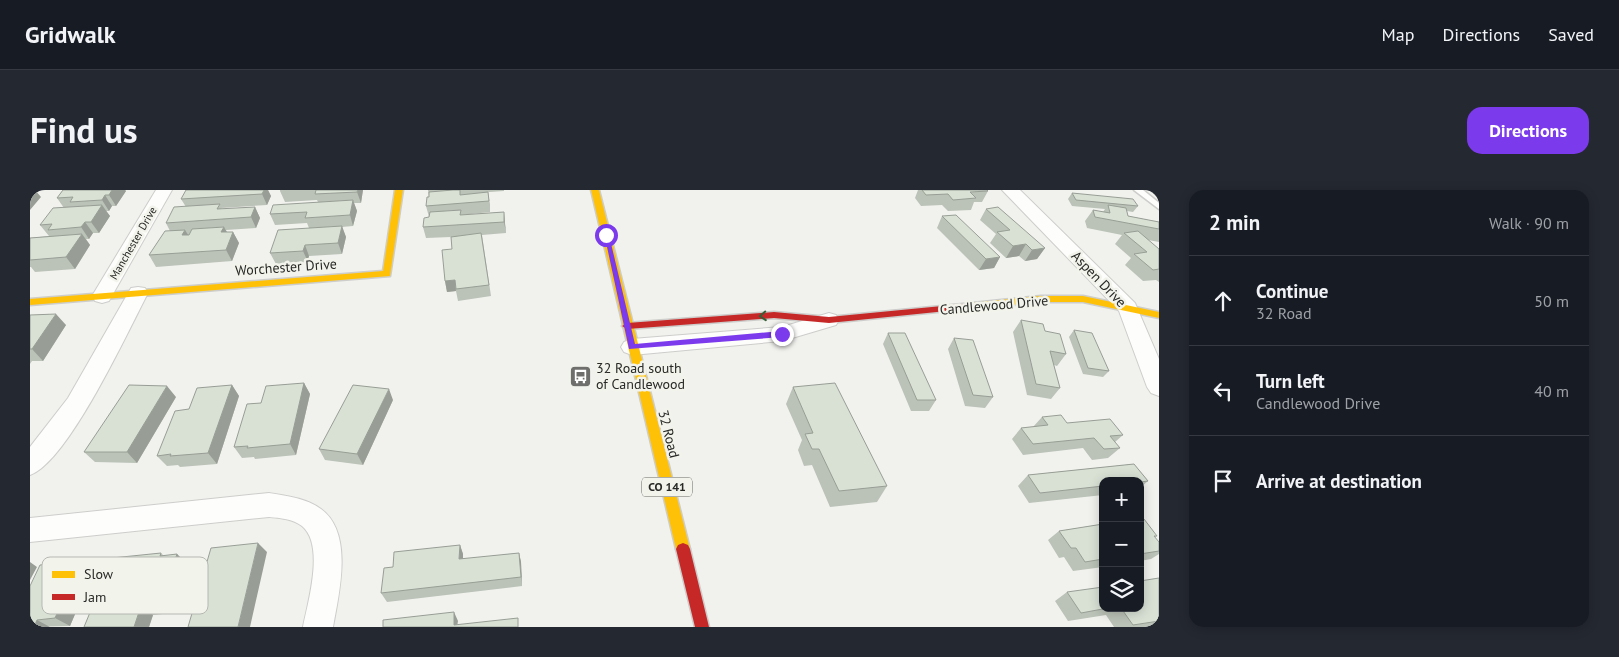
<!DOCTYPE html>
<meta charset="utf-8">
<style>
body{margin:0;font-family:"PT Sans",sans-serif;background:#242831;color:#f1f3f6}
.controls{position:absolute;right:15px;bottom:15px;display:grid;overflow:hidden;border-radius:10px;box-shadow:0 2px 12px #0003}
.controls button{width:45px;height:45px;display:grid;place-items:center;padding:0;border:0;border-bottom:1px solid #363941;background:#171b24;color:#f1f3f6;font:25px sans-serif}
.stop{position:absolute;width:15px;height:15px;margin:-11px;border:4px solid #7c3aed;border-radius:50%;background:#fff}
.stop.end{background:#7c3aed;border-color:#fff;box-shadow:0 1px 5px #0008}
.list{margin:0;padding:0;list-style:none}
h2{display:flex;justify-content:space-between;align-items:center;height:65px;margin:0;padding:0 20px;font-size:21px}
h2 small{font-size:16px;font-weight:400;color:#9ea1a6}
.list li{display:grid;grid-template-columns:32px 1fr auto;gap:15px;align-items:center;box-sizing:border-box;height:90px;padding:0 20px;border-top:1px solid #363941}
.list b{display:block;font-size:19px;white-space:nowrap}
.list p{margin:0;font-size:16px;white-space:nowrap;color:#9ea1a6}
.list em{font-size:16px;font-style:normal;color:#9ea1a6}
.icon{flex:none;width:28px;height:28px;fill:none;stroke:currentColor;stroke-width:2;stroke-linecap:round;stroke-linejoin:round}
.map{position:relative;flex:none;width:1129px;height:437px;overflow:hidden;border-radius:15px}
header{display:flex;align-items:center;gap:30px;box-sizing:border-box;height:70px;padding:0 25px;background:#171b24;border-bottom:1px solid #363941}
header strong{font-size:24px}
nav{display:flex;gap:28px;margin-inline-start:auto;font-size:18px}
.intro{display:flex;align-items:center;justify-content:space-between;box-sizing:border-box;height:120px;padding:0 30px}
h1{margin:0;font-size:35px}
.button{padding:12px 22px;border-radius:15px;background:#7c3aed;color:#fff;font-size:18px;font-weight:700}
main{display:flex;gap:30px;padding:0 30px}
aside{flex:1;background:#171b24;border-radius:15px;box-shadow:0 2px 12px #0003}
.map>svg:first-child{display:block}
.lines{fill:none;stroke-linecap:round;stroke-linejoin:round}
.lane-casing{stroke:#cdcecb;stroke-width:3}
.street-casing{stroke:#cdcecb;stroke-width:2}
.slow-casing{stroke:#cdcecb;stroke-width:3}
.jam-casing{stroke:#cdcecb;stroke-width:3}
.lane{fill:#fdfdfc;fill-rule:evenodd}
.street{fill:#fdfdfc;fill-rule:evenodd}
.slow{fill:#ffc107;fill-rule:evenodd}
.jam{fill:#c62828;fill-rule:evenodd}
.wall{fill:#bbc2b7}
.shaded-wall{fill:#989e95}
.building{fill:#d9e1d5;stroke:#989e95}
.oneway{stroke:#365f37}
.route{fill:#7c3aed}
.labels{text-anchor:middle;stroke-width:5;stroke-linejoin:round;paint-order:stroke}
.far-street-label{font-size:11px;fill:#282926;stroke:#f2f4ec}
.shield{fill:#f2f4ec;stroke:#656661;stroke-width:1}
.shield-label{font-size:12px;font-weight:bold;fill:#282926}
.street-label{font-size:14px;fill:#282926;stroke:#f2f4ec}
.poi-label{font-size:14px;fill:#282926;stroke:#f2f4ec;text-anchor:start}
.key{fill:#f2f4ec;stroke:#b5b7b1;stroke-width:1}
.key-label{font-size:14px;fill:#282926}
</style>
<header>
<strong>Gridwalk</strong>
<nav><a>Map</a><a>Directions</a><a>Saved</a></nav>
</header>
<div class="intro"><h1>Find us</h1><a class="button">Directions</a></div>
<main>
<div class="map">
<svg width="1129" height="437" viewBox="0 0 1129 437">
<rect width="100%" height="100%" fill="#f1f2ee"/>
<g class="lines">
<defs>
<path id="lane" d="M1104 0H1113L1129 13V19Z"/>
<path id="street" d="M126 0H142L79 111 72 113 65 111 62 106Z
M972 0H990L1105 113 1129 169V206L1121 203 1117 197 1089 121Z
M108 97 115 98 118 103C98 141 38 272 0 285V257L38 208 101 98Z
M799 123 806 125 809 130 806 135 752 151 602 165 594 162 591 157 594 152 602 149 752 137Z
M239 303C257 306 276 308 291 319 324 343 309 403 303 437H273C278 412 295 355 272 336 263 329 250 328 239 327L0 352V328Z"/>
<path id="slow" d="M365 0H373L360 86 0 115V109L353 81Z
M561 0H569L660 359 658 363 653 365 648 363 646 359Z
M1011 106H1053L1129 122V128L1053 112H1011L943 119 938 116 943 113Z"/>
<path id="jam" d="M943 113 946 114 948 116 946 118 799 133 744 128 597 139 592 136 597 133 744 122 799 127Z
M653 353 658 355 660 359 679 437H665L646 359 648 355Z"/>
</defs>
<!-- lane casing -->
<use href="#lane" class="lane-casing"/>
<!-- street casing -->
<use href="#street" class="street-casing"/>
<!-- slow casing -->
<use href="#slow" class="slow-casing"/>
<!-- jam casing -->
<use href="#jam" class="jam-casing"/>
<!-- lane -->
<use href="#lane" class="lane"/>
<!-- street -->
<use href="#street" class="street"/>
<!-- slow -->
<use href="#slow" class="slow"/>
<!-- jam -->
<use href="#jam" class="jam"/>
</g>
<!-- wall -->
<path class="wall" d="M33 0H95L96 1 86 16H82L79 21H76L80 26 69 43H63L59 49H56L60 55 45 79 5 82 1 77H0V48L19 46 10 35 34 18 27 8Z
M156 0H238L241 6 237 15 191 18 192 19 225 17 230 28 226 38 196 40 197 42H203L209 53 202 71 126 77 119 65 140 41 136 33 156 17 151 9Z
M250 0H333L331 13H324L327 21 323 36 312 37 316 47 312 64 279 66 278 72 246 74 240 63 279 38 277 33 245 35 240 24 288 12 287 10 255 12 250 1Z
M398 0H474V1L431 4 458 2 460 14V22L432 25 474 22 476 43 452 45 461 106 428 111 426 101 417 102 415 91 422 59 421 47 396 48 393 37 399 27 396 16 399 7Z
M888 0H957L958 1 952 12H944L941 20 918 21 912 15 891 16 885 8Z
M1042 3 1108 16 1103 22 1097 21 1098 26 1129 32V52L1118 50 1129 59V92L1126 90 1113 91 1095 75 1101 68 1085 54 1092 45 1057 38 1055 31 1063 20 1073 22 1075 19 1042 16 1038 9Z
M956 19 1015 58 1007 69 995 71 989 66 976 68 960 53 966 44 950 30Z
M912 26 970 67 964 78 949 80 907 38Z
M0 125 36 135 13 171H2L0 174Z
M991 130 1036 164 1027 176 1024 175 1030 198 1021 209 997 205 983 142Z
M1044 140 1079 181 1073 187 1053 184 1039 147Z
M858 143 906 210 899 221H881L853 154Z
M924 148 963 207 955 218 935 216 918 159Z
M274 193 280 204 266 265 225 269 224 267 212 268 204 257 231 213Z
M202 195 209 206 187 274 150 277 148 275 137 276 127 266 159 219Z
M763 197 857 296 847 312 800 317 782 275 774 276 768 260 772 250 756 214Z
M146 207 107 273 65 272 54 262Z
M363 210 333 275 295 270 289 259Z
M1012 227 1037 233 1093 245 1085 252 1090 258 1078 268 1062 270 1053 258 993 265 982 249 991 238 1003 237Z
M1104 274 1118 291 1110 298V291H1073V305L999 313 988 296 998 285Z
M1110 329 1127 346 1125 347 1129 361V364L1121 369 1110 371Z
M1073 334V377L1043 381 1034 367 1029 368 1018 350 1029 341Z
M430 355 433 364V369L489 363 491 372 492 396 357 412 351 403 363 377Z
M131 363 134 366 147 364 157 374 142 423 123 425 119 437H54L60 423 57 421 66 407Z
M34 373 44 380 60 389 40 436 0 437Z
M1129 388V437H1084L1076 425 1038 431 1025 411 1037 402 1073 418H1110Z"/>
<!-- shaded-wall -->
<path class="shaded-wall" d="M0 0H5L11 7 0 20Z
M82 0H95L96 1 86 16 79 5Z
M234 0H238L241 6 237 15 232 4Z
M328 0H333L331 13 327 2Z
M75 5 82 16 79 21 72 10Z
M323 10 327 21 323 36 320 25Z
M72 15 80 26 69 43 61 32Z
M225 17 230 28 226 38 221 27Z
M474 22 475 34 476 43 474 32Z
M55 32 63 43 59 49 51 37Z
M312 36 316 47 312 64 308 53Z
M194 37 200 48 191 42Z
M155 40 162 51 152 45Z
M203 42 209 53 202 71 196 60Z
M52 44 60 55 45 79 36 67Z
M996 54 989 66 976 68 983 56Z
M275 55 279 66 278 72 273 61Z
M1015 58 1007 69 995 71 1002 60Z
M970 67 964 78 949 80 956 69Z
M425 90 426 101 417 102 415 91Z
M26 124 36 135 13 171 2 159Z
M274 193 280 204 266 265 260 254Z
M202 195 209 206 187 274 178 263Z
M137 196 146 207 107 273 97 262Z
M359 199 363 210 333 275 327 264Z
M228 353 237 362 220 437H208Z
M430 355 433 364V379L429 369Z
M489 363 491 372 492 396 491 387Z
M147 364 157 374 142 423 130 414Z
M0 372 7 377 0 390Z
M34 373 46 381 47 379 60 389 40 436 25 428 30 381Z
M111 416 123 425 119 437H104Z
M424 422 428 431 427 437 424 435Z
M7 430 20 437H4Z"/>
<!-- building -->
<path class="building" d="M33 0H82L79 5H75L72 10 40 12 43 7 27 8Z
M156 0H234L232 4 151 9Z
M286 0H328L327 2 285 4Z
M423 0H430V5L458 2 459 11 396 16 397 7H399V2Z
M892 0H957L958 1 940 2 946 8 923 10 918 4 896 5Z
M1042 3 1103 9 1108 16 1046 10Z
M323 10 320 25 275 28 277 22 240 24 243 15Z
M190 14 187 19 225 17 221 27 136 33 144 17Z
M72 15 61 32H55L51 37 18 40 22 34 10 35 23 18Z
M1078 15 1096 18 1098 26 1129 32V39L1065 27 1063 20 1080 23Z
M968 17 1015 58 1002 60 996 54 983 56 967 42 980 40 956 19Z
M431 20 430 25 474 22V32L393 37 394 28 399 27 400 22Z
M926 25 970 67 956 69 912 26Z
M312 36 308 53 275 55 273 61 240 63 248 40Z
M194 37 191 42H203L196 60 119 65 135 41 155 40 152 45H159L162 39Z
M1108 41 1129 59V79L1123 80 1104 64 1117 62 1094 43Z
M451 43 459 95 426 99 425 90 415 91 412 60 422 59 421 47Z
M52 44 36 67 0 70V48Z
M26 124 2 159H0V125Z
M991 130 1013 134 1015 141 1030 144 1036 164 1020 161 1030 198 1006 194Z
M1044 140 1062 143 1079 181 1058 178Z
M858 143H875L906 210H887Z
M924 148 943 150 963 207 943 205Z
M274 193 260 254 217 258 218 256 204 257 217 214 231 213 236 196Z
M805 193 857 296 809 301 789 259H782L775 244 783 243 763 197Z
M99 195 137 196 97 262H54Z
M202 195 178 263 140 266 141 264 127 266 145 221 159 219 167 198Z
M323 195 359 199 327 264 289 259Z
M1031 225 1037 233 1080 229 1093 245 1080 246 1090 258 1074 259 1064 248 1003 254 991 238 1018 235 1012 227Z
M1104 274 1118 291 1110 292V291H1073V296L1010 303 998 285Z
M1110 329H1114L1127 346H1124L1129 352V361L1110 364Z
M1073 334V369L1055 372 1046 358H1041L1029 341Z
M228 353 208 437H158L181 358Z
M430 355 429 369 489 363 491 387 351 403 354 378 363 377 364 362Z
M131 363 130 366 147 364 130 414 111 416 104 437H54L61 420 57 421 62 408 66 407 82 368Z
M34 373 30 381 47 379 25 428 7 430 4 437H0V396L10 375Z
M1129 388V431L1103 435 1091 418H1110V391Z
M1073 397V418H1078L1051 423 1037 402Z
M424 422V435L488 428V437H353V430Z"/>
<!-- one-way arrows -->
<defs><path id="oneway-chevron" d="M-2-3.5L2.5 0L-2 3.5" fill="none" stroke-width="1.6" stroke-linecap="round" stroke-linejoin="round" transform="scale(1.25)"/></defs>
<use class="oneway" href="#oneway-chevron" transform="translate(733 126) rotate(176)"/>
<!-- route -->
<path class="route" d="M574 43 579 45 605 154 752 141 756 144 752 147 599 159Z"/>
<!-- icons -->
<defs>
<symbol id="bus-square" viewBox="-11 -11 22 22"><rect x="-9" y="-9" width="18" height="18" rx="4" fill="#6e6f6c" stroke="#f2f4ec"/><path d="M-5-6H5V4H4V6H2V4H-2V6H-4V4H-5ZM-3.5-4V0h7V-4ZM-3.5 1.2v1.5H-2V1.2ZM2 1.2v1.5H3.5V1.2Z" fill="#fff"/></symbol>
</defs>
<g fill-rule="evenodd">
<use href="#bus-square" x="538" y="174" width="25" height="25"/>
</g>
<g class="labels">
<!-- far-street labels -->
<g class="far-street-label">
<text transform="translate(103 53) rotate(-60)" y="4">Manchester Drive</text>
</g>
<!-- shield labels -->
<rect class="shield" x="612" y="287.5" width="50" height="19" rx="4"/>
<g class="shield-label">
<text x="637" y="301">CO 141</text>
</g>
<!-- street labels -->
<g class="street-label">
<text transform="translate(256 77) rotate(-4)" y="5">Worchester Drive</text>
<text transform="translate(1069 89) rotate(46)" y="5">Aspen Drive</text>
<text transform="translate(964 115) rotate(-5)" y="5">Candlewood Drive</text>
<text transform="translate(639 244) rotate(76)" y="5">32 Road</text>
</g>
<!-- poi labels -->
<g class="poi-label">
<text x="566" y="183">32 Road south<tspan x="566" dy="16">of Candlewood</tspan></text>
</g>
</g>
<!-- legend -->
<rect x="12" y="367" width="166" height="57" rx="8" class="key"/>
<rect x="22" y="381" width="23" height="7" fill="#ffc107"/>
<rect x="22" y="404" width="23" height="6" fill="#c62828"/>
<g class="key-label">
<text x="54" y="389">Slow</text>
<text x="54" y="412">Jam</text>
</g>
</svg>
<div class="controls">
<button>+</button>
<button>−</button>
<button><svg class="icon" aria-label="layers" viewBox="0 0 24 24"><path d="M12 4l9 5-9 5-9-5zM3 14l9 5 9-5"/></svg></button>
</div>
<div class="stop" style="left:576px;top:45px"></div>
<div class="stop end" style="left:752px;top:144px"></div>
</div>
<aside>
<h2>2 min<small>Walk · 90 m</small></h2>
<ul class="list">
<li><svg class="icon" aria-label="ahead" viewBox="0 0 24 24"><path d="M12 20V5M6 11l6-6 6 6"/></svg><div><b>Continue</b><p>32 Road</p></div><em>50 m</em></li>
<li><svg class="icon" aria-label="left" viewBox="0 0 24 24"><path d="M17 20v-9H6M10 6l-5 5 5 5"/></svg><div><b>Turn left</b><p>Candlewood Drive</p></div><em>40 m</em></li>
<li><svg class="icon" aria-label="arrive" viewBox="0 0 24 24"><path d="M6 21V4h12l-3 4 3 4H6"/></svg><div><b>Arrive at destination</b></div></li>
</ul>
</aside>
</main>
